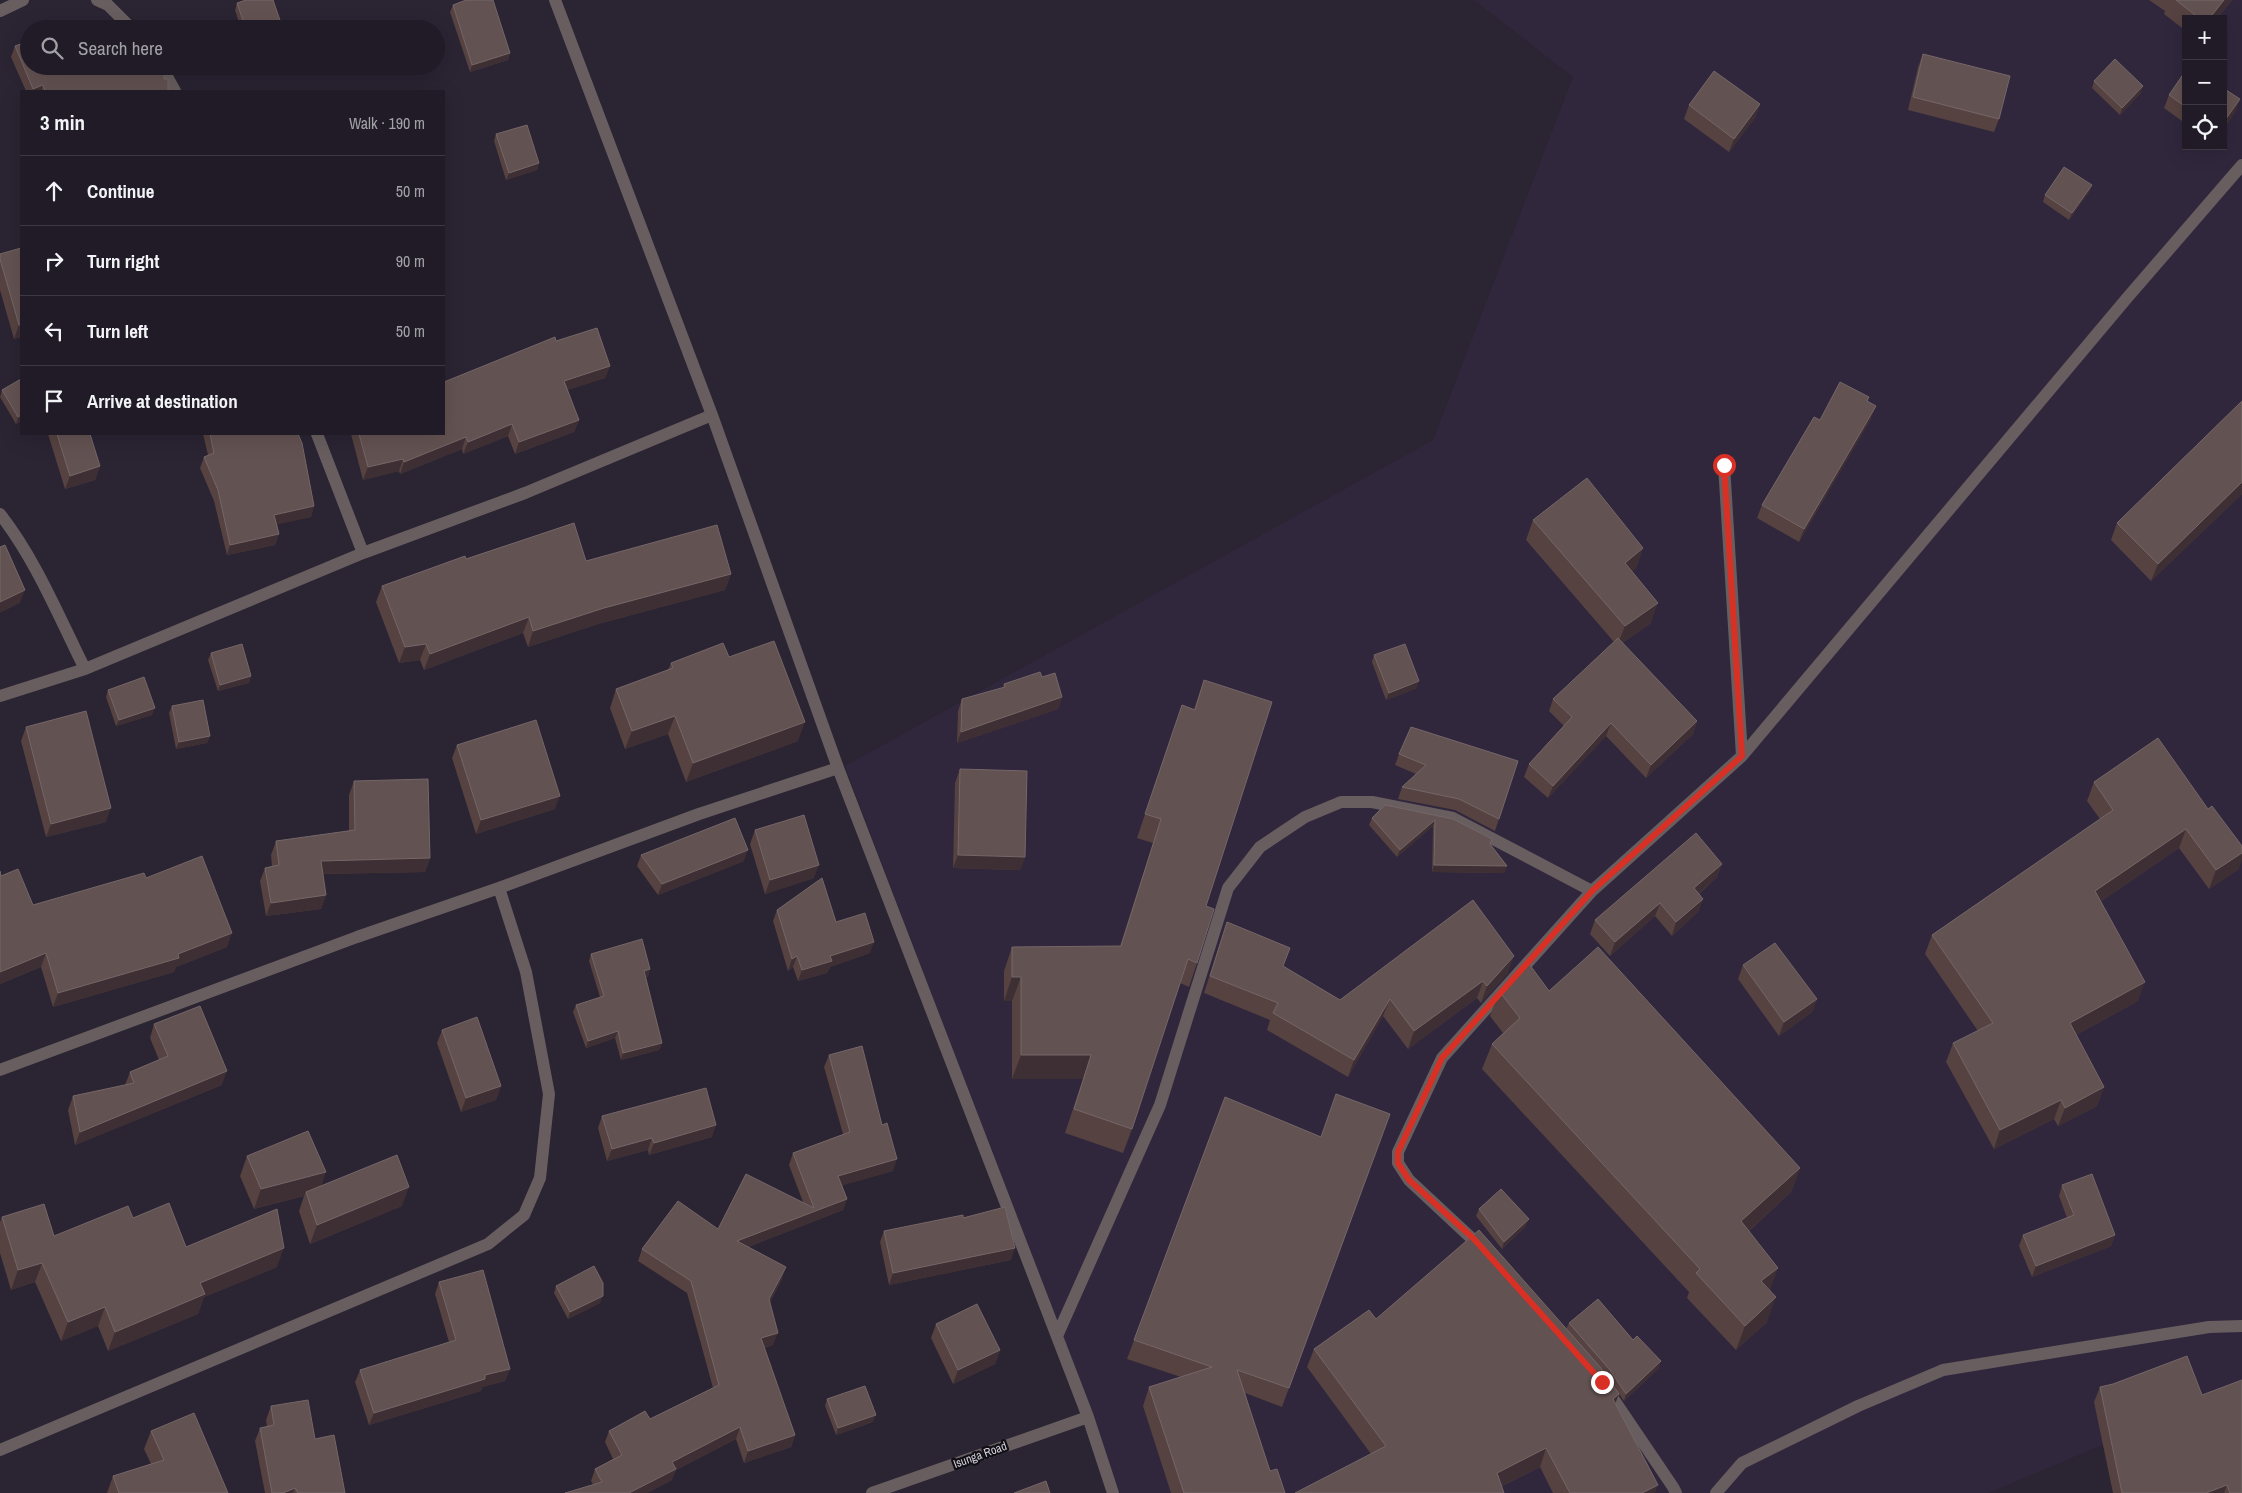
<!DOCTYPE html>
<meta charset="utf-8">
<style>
body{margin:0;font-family:"Archivo Narrow",sans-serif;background:#28242e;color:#f1f3f6}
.controls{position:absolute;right:15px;top:15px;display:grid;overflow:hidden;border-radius:0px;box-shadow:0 5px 20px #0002}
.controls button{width:45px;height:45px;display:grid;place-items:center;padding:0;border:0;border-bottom:1px solid #3d3943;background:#201b26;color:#f1f3f6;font:25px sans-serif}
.stop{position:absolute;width:15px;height:15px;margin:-11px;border:4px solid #d93025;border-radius:50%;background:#fff}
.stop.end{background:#d93025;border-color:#fff;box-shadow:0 1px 5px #0008}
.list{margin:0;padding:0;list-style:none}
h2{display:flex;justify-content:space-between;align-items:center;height:65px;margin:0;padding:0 20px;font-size:21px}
h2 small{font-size:16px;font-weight:400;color:#a2a1a7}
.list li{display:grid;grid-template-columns:32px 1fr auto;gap:15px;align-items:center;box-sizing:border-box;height:70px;padding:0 20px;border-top:1px solid #3d3943}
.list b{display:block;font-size:19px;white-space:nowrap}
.list em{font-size:16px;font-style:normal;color:#a2a1a7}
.icon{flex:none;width:28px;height:28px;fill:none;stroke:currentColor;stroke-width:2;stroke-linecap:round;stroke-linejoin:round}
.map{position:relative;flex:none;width:2242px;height:1493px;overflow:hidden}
.search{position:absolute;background:#201b26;box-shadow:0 5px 20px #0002;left:20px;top:20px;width:425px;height:55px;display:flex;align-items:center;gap:12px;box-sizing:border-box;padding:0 18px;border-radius:28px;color:#a2a1a7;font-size:19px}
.panel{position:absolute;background:#201b26;box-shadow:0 5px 20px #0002;left:20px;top:90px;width:425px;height:345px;border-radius:0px}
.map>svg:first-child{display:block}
.built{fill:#30273d;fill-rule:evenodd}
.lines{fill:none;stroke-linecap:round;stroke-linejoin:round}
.minor{stroke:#685e5f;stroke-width:12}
.wall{fill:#554241}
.shaded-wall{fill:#3e2f34}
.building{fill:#635252;stroke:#756668}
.route{stroke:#d93025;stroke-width:6}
.labels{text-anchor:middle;stroke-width:4.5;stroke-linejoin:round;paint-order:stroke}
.street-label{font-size:12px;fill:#d7d3de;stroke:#110f16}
</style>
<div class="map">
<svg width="2242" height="1493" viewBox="0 0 2242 1493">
<rect width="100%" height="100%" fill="#2a2433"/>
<!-- built -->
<path class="built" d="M1474 0H2242V1386L1989 1493H1120L845 766 1433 440 1573 77ZM2186 19H2223V146H2186Z"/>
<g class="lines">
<!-- minor -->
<path class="minor" d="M97 0 108 5 132 29
M555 0 712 415 838 768 1088 1417 1113 1493
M0 11 23 0
M161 66 175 91
M317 434 363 553
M1724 465 1742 756
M0 514C36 560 59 617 85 669
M0 696 85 669 363 553 525 493 712 415
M0 1070 357 937 499 888 699 814 838 768
M1482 1248 1409 1180 1398 1163V1152L1442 1058 1592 891 1742 756 2127 298 2242 165
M1057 1336 1160 1105 1228 888 1260 847 1305 817 1341 802H1372L1453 818 1592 891
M1606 1388 1673 1487 1676 1493
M0 1450 488 1244 524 1215 540 1178 549 1094 526 972 499 888
M872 1493 1088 1417
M1716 1493 1742 1463 1858 1406 1943 1370 2209 1327 2242 1326"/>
</g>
<!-- wall -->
<path class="wall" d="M2149 0H2232L2217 19H2186V31L2164 14 2165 11Z
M237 3 283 29H241L235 10Z
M453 5 510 53 508 60 470 72 450 12Z
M15 46 29 66 129 72 164 79 168 91H26L11 57Z
M1923 54 1999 119 1994 132 1908 110 1918 67Z
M2186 70V124L2164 108 2169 95Z
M2094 81 2141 93 2120 115 2092 88Z
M1760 104 1755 118 1729 152 1684 119 1689 105Z
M496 134 539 163 537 170 506 180 494 141Z
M2092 185 2089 192 2069 220 2043 202 2045 195Z
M21 248V337L14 339 0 290V254Z
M556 341 610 366 605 378 567 390 579 420 574 432 515 454 508 436 463 454 462 449 400 474 399 471 363 480 351 434H444Z
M21 379V421L16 424 0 397 2 390Z
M1868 401 1871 419 1799 542 1757 518 1762 505 1820 420Z
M2242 401V494L2151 581 2111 540 2117 523Z
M48 434H90L100 466 95 480 65 489Z
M203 434H298L314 506 311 517 277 524 279 534 275 545 227 555 214 501 200 468 204 457 208 455Z
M1533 520 1643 548 1636 568 1632 571 1651 623 1622 643 1697 721 1693 734 1646 778 1606 736 1548 798 1524 777 1529 764 1564 726 1549 711 1553 699 1614 642 1526 540Z
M466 559 586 561 731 574 725 590 598 624 528 647 523 633 424 670 420 660 399 663 376 602 382 586Z
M211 653 251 676 249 683 218 691 208 660Z
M1374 655 1417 688 1386 700 1372 662Z
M729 657 798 741 686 782 668 734 625 749 610 708 616 689 668 670 671 663Z
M1042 677 1062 697 1058 709 957 743 958 711 962 699 1003 688 1004 684Z
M1204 680 1206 906 1197 963 1189 987 1180 983 1132 1129 1123 1153 1065 1133 1083 1079H1012V1001H1004V971L1012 947 1120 946 1153 843 1137 838 1182 705 1194 709Z
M108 690 152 715 116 726 106 697Z
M172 706 210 736 207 743 176 749 169 713Z
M26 727 106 822 46 837 21 741Z
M2158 738 2239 869 2209 889 2179 848 2100 902 2138 1001 2076 1035 2104 1087 2097 1106 2058 1126 2054 1119 1994 1149 1946 1062 1953 1043 1978 1031 1925 954 1932 935 2100 819 2087 801 2094 782Z
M457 745 555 809 476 834 452 758Z
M1399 754 1518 761 1495 831 1455 810 1398 799 1402 787 1416 774 1395 765Z
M960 769 1025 857 1020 870 953 868 955 783Z
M354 781 430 858 425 872 323 874 326 895 321 909 266 916 260 881 265 868 272 866 271 855 276 841 349 831V795Z
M1372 818 1453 819 1490 844 1507 866 1504 873 1432 872 1433 826 1397 857 1369 825Z
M755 830 814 878 765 894 750 844Z
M641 855 744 861 658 895 637 866Z
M1722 864 1717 877 1699 894 1703 899 1698 912 1672 936 1655 916 1610 956 1590 934 1595 920Z
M0 871 1 876 33 905 146 878 227 947 176 967 174 972 53 1007 41 967 0 984Z
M777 910 836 922 870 953 830 967 827 973 798 981 793 967 788 971 773 921Z
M1227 922 1283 966 1340 1000 1508 973 1481 1003 1477 998 1408 1049 1383 1016 1348 1077 1267 1030 1270 1020 1204 993Z
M591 954 650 969 648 976 646 977 662 1043 659 1050 621 1060 615 1038 586 1048 573 1012 576 1005 600 997 589 961Z
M1743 965 1817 999 1812 1012 1779 1036 1738 979Z
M1499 991H1549L1800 1168 1791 1192 1749 1231 1770 1290 1767 1322 1736 1350 1687 1298 1689 1292 1482 1069 1492 1044 1503 1033 1490 1016Z
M154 1024 222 1085 75 1145 68 1110 73 1096 125 1085 130 1072 159 1060 150 1038Z
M442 1030 501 1086 496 1100 461 1112 437 1043Z
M829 1055 893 1171 842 1185 847 1199 843 1210 748 1247 782 1279 770 1302 773 1345 764 1348 795 1435 791 1447 744 1463 736 1439 676 1470 671 1481 593 1484 591 1481 595 1469 613 1459 605 1442 609 1431 650 1419 713 1388 687 1293 638 1261 642 1249 718 1229 803 1202 789 1165 793 1153 843 1134 824 1067Z
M1225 1097 1321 1137 1390 1114 1282 1407 1245 1393 1270 1471 1285 1493H1171L1143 1406 1149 1387 1181 1377 1127 1359Z
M602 1116 712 1137 649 1155 648 1150 607 1161 598 1128Z
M247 1156 321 1186 402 1206 310 1244 299 1211 304 1196 254 1209 240 1176Z
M2062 1185 2115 1235 2111 1246 2032 1277 2019 1246 2023 1235 2067 1218 2059 1196Z
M1479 1209 1526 1226 1502 1249 1476 1216Z
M2 1217 54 1236 133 1218 186 1247 277 1267 204 1297 198 1314 108 1351 98 1326 61 1341 35 1282 11 1290 0 1253V1222Z
M963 1218 1011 1260 889 1285 880 1242 884 1231Z
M439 1282 510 1369 505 1381 482 1387 481 1391 369 1425 355 1382 360 1370 449 1342 435 1294Z
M556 1286 600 1303 568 1319 554 1293Z
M1376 1319 1566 1329 1569 1323 1633 1340 1659 1368 1624 1401 1606 1376 1619 1394 1615 1403 1655 1493H1553L1540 1467 1502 1486 1371 1454 1307 1367 1314 1349Z
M936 1324 1000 1350 995 1364 953 1384 931 1338Z
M2100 1387 2202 1395 2242 1493H2113L2094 1402Z
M827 1399 873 1422 836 1435 825 1406Z
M271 1406 315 1439 345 1493H265L255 1441 260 1428 267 1427 266 1420Z
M151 1431 228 1493H107L113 1476 151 1464 144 1449Z"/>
<!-- shaded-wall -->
<path class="shaded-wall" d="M2224 0H2232L2217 19H2209Z
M510 53 508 60 470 72 472 65Z
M43 85 41 91H32L33 89Z
M2143 86 2141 93 2120 115 2122 108Z
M2240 99 2235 113 2223 130V123Z
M1760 104 1755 118 1729 152 1734 139Z
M539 163 537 170 506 180 509 173Z
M2092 185 2089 192 2069 220 2072 213Z
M19 325H21V337L14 339Z
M610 366 605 378 559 393 564 381Z
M1876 406 1871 419 1799 542 1804 529Z
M21 415V421L16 424 18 417Z
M579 420 574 432 515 454 519 442Z
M512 424 508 436 463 454 468 442Z
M466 437 462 449 400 474 404 462Z
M403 459 399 471 363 480 368 467Z
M100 466 95 480 65 489 70 476Z
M2242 482V494L2151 581 2158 564Z
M314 506 311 517 270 526 274 515Z
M279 534 275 545 227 555 230 545Z
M1643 548 1636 568 1617 583 1625 563Z
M731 574 725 590 598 624 528 647 533 631 604 608Z
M25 590 20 603 0 613V602Z
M1658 603 1651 623 1617 646 1625 626Z
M529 617 523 633 424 670 430 654Z
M426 644 420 660 399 663 405 647Z
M251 676 249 683 218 691 220 685Z
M1419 681 1417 688 1386 700 1389 693Z
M1062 697 1058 709 957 743 961 732Z
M155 708 152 715 116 726 119 720Z
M675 716 668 734 625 749 632 731Z
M1697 721 1693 734 1646 778 1651 765Z
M805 722 798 741 686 782 693 763Z
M1611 723 1606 736 1548 798 1553 786Z
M210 736 207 743 176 749 179 742Z
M560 796 555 809 476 834 481 820Z
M111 808 106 822 46 837 51 824Z
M1435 820 1433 826 1397 857 1400 850Z
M2186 829 2179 848 2088 910 2095 891Z
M748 850 744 861 658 895 662 884Z
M2242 853V860L2239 869 2209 889 2216 870Z
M958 855 1025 857 1020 870 953 868Z
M430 858 425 872 316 874 321 861Z
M1722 864 1717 877 1689 902 1694 888Z
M819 865 814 878 765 894 770 880Z
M1434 865 1507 866 1504 873 1432 872Z
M326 895 321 909 266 916 271 903Z
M1703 899 1698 912 1672 936 1676 922Z
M1660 903 1655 916 1610 956 1615 942Z
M232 933 227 947 176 967 174 972 53 1007 58 993 178 954Z
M874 942 870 953 830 967 827 973 798 981 802 970 830 956Z
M46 953 41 967 0 984V972Z
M797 956 793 967 788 971 792 959Z
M1514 956 1508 973 1481 1003 1487 986Z
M650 969 648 976 642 978 644 971Z
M1012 977H1021L1012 1001H1004Z
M1483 981 1477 998 1408 1049 1414 1031Z
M2145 982 2138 1001 2063 1042 2070 1023Z
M1390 999 1383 1016 1348 1077 1354 1060Z
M1817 999 1812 1012 1779 1036 1784 1022Z
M618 1031 615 1038 586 1048 588 1041Z
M662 1043 659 1050 621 1060 623 1053Z
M1021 1055H1091L1083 1079H1012Z
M227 1071 222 1085 75 1145 80 1132Z
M501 1086 496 1100 461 1112 466 1098Z
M2104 1087 2097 1106 2058 1126 2065 1108Z
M2061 1100 2054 1119 1994 1149 2000 1130Z
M716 1125 712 1137 649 1155 654 1143Z
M652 1138 648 1150 607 1161 612 1149Z
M897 1159 893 1171 834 1188 838 1176Z
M1800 1168 1791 1192 1732 1246 1741 1221Z
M326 1172 319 1193 306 1192 304 1196 254 1209 261 1189Z
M409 1187 402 1206 310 1244 317 1225Z
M847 1199 843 1210 732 1253 737 1241Z
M1529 1219 1526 1226 1502 1249 1504 1242Z
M2115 1235 2111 1246 2032 1277 2036 1266Z
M284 1248 277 1267 204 1297 198 1314 108 1351 115 1332 200 1283Z
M1015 1248 1011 1260 889 1285 893 1273Z
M42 1263 35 1282 11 1290 18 1270Z
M786 1267 782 1279 765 1311 769 1299Z
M1778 1268 1769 1293 1761 1281Z
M603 1296 600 1303 568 1319 570 1312Z
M1776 1297 1767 1322 1736 1350 1745 1326Z
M105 1307 98 1326 61 1341 68 1322Z
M778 1333 773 1345 756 1350 761 1338Z
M1000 1350 995 1364 953 1384 958 1370Z
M1661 1361 1659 1368 1624 1401 1626 1394Z
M510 1369 505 1381 482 1387 481 1391 369 1425 374 1413 485 1375Z
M1619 1394 1612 1412 1613 1399Z
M876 1415 873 1422 836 1435 838 1428Z
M740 1427 736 1439 676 1470 671 1481 648 1493H629L672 1462Z
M795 1435 791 1447 744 1463 748 1451Z
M1546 1448 1540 1467 1491 1491 1497 1473Z
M1658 1485 1655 1493H1642Z
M2227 1485 2224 1493H2206Z
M295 1488 293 1493H283Z"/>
<!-- building -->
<path class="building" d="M246 0H273L283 29H246L237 3Z
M466 0H493L510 53 472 65 453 5Z
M2176 0H2224L2209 19H2200Z
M29 41V66H127L129 72H164V79H168V91H45L43 85 33 89 15 46Z
M1923 54 2010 76 1999 119 1913 97Z
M2115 59 2143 86 2122 108 2094 81Z
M2186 70V107L2169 95Z
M1714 71 1760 104 1734 139 1689 105Z
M2223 88 2240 99 2223 123Z
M527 125 539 163 509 173 496 134Z
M2064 167 2092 185 2072 213 2045 195Z
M21 248V325H19L0 259V254Z
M597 328 610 366 564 381 579 420 519 442 512 424 468 442 466 437 404 462 403 459 368 467 359 434H444V382L555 337 556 341Z
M21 379V415L18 417 2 390Z
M1840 382 1869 397 1867 401 1876 406 1804 529 1762 505 1814 417 1820 420Z
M2242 401V482L2158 564 2117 523Z
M57 434H90L100 466 70 476Z
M210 434H298L302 443 314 506 274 515 279 534 230 545 218 490 204 457 214 453Z
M1587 478 1643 548 1625 563 1658 603 1625 626 1533 520Z
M574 523 586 561 717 525 731 574 604 608 533 631 529 617 430 654 426 644 405 647 382 586 465 556 466 559Z
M5 545 25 590 0 602V547Z
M1618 638 1697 721 1651 765 1611 723 1553 786 1529 764 1572 717 1553 699Z
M774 641 805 722 693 763 675 716 632 731 616 689 673 668 671 663 723 643 729 657Z
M242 644 251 676 220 685 211 653Z
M1405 644 1419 681 1389 693 1374 655Z
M1040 672 1042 677 1055 673 1062 697 961 732 962 699 1005 687 1004 684Z
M144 677 155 708 119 720 108 690Z
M1204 680 1272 702 1206 906 1214 909 1197 963 1188 959 1132 1129 1074 1109 1091 1055H1021V977H1012V947L1121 946 1161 819 1145 814 1182 705 1195 710Z
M203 700 210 736 179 742 172 706Z
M86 711 111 808 51 824 26 727Z
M536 720 560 796 481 820 457 745Z
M1411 727 1518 761 1499 819 1459 799 1402 787 1426 765 1399 754Z
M2158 738 2208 809 2212 806 2242 846V853L2216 870 2186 829 2095 891 2145 982 2070 1023 2104 1087 2065 1108 2061 1100 2000 1130 1953 1043 1993 1023 1932 935 2113 810 2094 782Z
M960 769 1027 771 1025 857 958 855Z
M428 779 430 858 321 861 326 895 271 903 265 868 279 865 276 841 355 830 354 781Z
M1385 805 1453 819 1492 839 1490 844 1507 866 1434 865 1435 820 1400 850 1372 818Z
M804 815 819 865 770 880 755 830Z
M735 818 748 850 662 884 641 855Z
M1696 833 1722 864 1694 888 1703 899 1676 922 1660 903 1615 942 1595 920Z
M202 856 232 933 178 954 179 958 58 993 46 953 0 972V871L1 876 18 869 33 905 144 873 146 878Z
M822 878 836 922 865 913 874 942 830 956 832 961 802 970 797 956 792 959 777 910Z
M1473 900 1514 956 1487 986 1483 981 1414 1031 1390 999 1354 1060 1273 1013 1278 1003 1210 976 1227 922 1290 948 1283 966 1340 1000Z
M642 939 650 969 644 971 662 1043 623 1053 618 1031 588 1041 576 1005 604 996 591 954Z
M1775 943 1817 999 1784 1022 1743 965Z
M1598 947 1800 1168 1741 1221 1778 1268 1761 1281 1776 1297 1745 1326 1696 1273 1700 1269 1492 1044 1520 1018 1499 991 1527 961 1549 991Z
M200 1006 227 1071 80 1132 73 1096 134 1083 130 1072 168 1056 154 1024Z
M477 1017 501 1086 466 1098 442 1030Z
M862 1046 882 1125 887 1123 897 1159 838 1176 847 1199 737 1241 786 1267 769 1299 778 1333 761 1338 795 1435 748 1451 740 1427 672 1462 676 1469 629 1493H565L602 1482 595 1469 622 1455 609 1431 645 1411 650 1419 719 1385 691 1281 642 1249 678 1201 718 1229 746 1174 814 1208 793 1153 850 1132 829 1055Z
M706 1088 716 1125 654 1143 652 1138 612 1149 602 1116Z
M1336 1094 1390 1114 1289 1388 1237 1370 1270 1471 1277 1469 1285 1493H1184L1149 1387 1212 1367 1134 1340 1225 1097 1321 1137Z
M308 1131 326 1172 261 1189 247 1156Z
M397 1155 409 1187 317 1225 306 1192Z
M2092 1174 2115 1235 2036 1266 2023 1235 2074 1215 2062 1185Z
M1501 1189 1529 1219 1504 1242 1479 1209Z
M169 1203 186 1247 277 1209 284 1248 200 1283 205 1294 115 1332 105 1307 68 1322 42 1263 18 1270 2 1217 44 1204 54 1236 128 1206 133 1218Z
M1005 1207 1015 1248 893 1273 884 1231 963 1215V1218Z
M1479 1230 1601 1368 1619 1394 1613 1399 1658 1485 1642 1493H1570L1546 1448 1497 1473 1504 1493H1295L1386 1446 1314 1349 1369 1310 1376 1319Z
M594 1266 603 1283V1296L570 1312 556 1286Z
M483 1270 510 1369 485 1375V1379L374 1413 360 1370 456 1340 439 1282Z
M1598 1299 1633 1340 1637 1336 1661 1361 1626 1394 1610 1370 1569 1323Z
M977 1304 1000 1350 958 1370 936 1324Z
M2187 1356 2202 1395 2242 1380V1493H2230L2227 1485 2206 1493H2122L2100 1387 2113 1384Z
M865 1386 876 1415 838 1428 827 1399Z
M308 1400 315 1439 334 1435 345 1493H298L295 1488 283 1493H272L260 1428 274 1425 271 1406Z
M194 1413 228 1493H119L113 1476 164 1460 151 1431Z
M1046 1481 1050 1493H1014Z"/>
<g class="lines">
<!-- route -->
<path class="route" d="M1602 1382 1474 1239 1409 1180 1398 1163V1152L1442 1058 1592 891 1742 756 1724 465"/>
</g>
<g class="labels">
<!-- street labels -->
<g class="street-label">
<text transform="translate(980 1455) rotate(-20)" y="4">Isunga Road</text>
</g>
</g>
</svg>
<div class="controls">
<button>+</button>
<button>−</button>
<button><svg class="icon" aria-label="locate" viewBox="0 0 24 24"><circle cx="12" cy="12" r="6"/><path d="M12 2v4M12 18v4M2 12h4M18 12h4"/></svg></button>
</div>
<div class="stop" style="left:1724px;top:465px"></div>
<div class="stop end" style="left:1602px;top:1382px"></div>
<div class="search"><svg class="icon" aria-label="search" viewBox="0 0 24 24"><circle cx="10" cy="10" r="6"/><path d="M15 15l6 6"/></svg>Search here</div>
<section class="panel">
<h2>3 min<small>Walk · 190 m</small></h2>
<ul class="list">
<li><svg class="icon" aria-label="ahead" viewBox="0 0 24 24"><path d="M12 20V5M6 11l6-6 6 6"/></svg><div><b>Continue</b></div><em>50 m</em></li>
<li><svg class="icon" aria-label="right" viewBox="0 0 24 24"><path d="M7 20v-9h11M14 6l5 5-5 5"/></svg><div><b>Turn right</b></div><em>90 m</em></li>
<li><svg class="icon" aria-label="left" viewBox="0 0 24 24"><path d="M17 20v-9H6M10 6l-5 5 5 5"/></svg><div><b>Turn left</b></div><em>50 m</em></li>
<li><svg class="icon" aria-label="arrive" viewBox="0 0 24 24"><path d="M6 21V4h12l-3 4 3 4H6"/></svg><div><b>Arrive at destination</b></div></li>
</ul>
</section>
</div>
